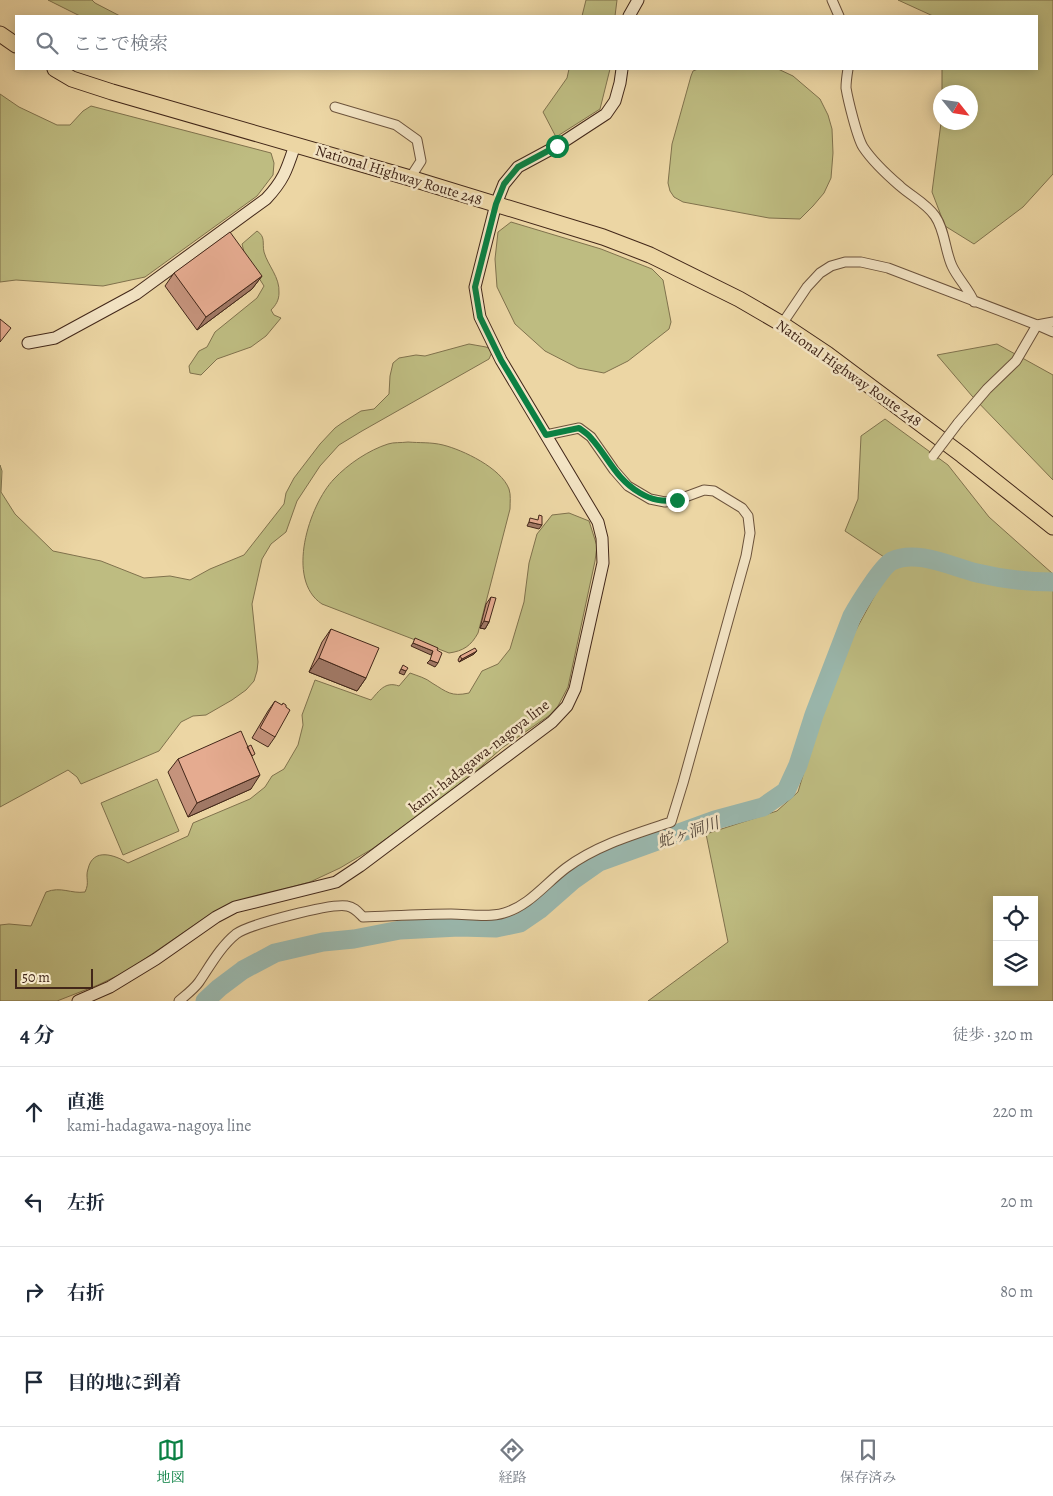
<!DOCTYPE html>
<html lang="ja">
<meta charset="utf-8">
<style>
body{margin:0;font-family:Alegreya,"Noto Serif JP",serif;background:#f6f6f7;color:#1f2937}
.controls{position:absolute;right:15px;bottom:15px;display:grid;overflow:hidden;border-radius:0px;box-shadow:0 2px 12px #0003}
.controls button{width:45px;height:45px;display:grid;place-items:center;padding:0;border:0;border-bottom:1px solid #e0e1e3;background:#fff;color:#1f2937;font:25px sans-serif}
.compass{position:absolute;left:933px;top:85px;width:45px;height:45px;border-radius:50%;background:#fff;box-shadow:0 2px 12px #0003;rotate:120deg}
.scale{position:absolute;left:15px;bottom:12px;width:78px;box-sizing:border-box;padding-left:5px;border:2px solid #422719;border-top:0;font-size:14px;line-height:18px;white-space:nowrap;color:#422719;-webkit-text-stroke:4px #f3e4c4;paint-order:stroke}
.stop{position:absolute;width:15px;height:15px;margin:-11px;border:4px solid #0b8043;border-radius:50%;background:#fff}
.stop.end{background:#0b8043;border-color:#fff;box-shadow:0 1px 5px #0008}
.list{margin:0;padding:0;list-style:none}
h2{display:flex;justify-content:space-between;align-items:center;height:65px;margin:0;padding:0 20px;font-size:21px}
h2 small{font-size:16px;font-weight:400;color:#747a83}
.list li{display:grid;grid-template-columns:32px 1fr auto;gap:15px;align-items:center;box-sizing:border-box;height:90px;padding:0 20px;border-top:1px solid #e0e1e3}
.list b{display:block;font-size:19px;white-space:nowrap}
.list p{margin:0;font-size:16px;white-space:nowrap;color:#747a83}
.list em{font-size:16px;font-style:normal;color:#747a83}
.icon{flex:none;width:28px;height:28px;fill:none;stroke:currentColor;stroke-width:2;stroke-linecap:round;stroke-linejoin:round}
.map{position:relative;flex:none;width:1053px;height:1001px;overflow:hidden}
.search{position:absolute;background:#fff;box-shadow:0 2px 12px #0003;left:15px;right:15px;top:15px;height:55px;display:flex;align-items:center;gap:12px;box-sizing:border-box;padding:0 18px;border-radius:0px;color:#747a83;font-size:19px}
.sheet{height:425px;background:#fff}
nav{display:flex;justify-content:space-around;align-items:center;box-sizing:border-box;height:70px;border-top:1px solid #e0e1e3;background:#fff;font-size:14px;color:#747a83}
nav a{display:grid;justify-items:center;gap:2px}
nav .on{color:#0b8043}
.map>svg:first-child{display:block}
.green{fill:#bebc81;stroke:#80724d;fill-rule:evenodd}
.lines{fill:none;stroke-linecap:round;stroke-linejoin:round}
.river{stroke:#9ab8ae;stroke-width:19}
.street-casing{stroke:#6c533c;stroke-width:11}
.secondary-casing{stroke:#422719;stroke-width:13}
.highway-casing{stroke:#422719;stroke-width:17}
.street{stroke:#f3e4c4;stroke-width:9}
.secondary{stroke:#f3e4c4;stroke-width:11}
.highway{stroke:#ecd6a4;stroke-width:15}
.street-bridge-casing{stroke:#6c533c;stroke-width:11;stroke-linecap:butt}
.street-bridge{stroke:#f3e4c4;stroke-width:9}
.wall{fill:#c5937c;stroke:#422719}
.shaded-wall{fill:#a07865;stroke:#422719}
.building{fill:#e5ab90;stroke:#422719}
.route{stroke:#0b8043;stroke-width:6}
.labels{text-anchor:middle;stroke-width:5;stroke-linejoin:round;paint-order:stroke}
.street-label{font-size:15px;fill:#422719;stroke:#f3e4c4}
.water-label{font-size:16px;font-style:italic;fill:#584b3e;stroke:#f3e4c4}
</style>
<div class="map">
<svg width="1053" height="1001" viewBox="0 0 1053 1001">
<rect width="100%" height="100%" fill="#ecd6a4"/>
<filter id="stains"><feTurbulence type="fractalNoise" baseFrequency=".004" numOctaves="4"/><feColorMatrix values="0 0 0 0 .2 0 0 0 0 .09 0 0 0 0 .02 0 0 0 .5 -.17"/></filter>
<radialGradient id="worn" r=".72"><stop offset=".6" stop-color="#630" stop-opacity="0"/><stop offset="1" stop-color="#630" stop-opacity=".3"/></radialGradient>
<!-- green -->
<path class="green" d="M48 0H92L95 3 120 16H80Z
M586 0H617L615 16H582Z
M898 0H1053V174L1023 207 974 244 945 226 932 192 941 123 970 122V92H942V69H1037V16H933Z
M569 69H610L600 109 556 137 543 112 567 78Z
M698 69H778L793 76 820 99 828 115 832 129 833 153 831 178 824 193 813 206 800 219 769 218 683 202 674 197 670 191 668 183 672 144 691 76 693 71Z
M0 94 19 107 57 125H70L83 111 91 106 271 153 274 163 273 175 257 196 145 277 103 286 16 280 0 282Z
M511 222 601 249 652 269 663 280 671 322 669 329 628 361 604 373 578 368 545 351 515 324 497 287 495 259 498 232Z
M257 231C266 237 262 243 264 252 268 266 280 277 279 293 279 300 276 305 271 310L274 315 281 318 266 336 251 347 217 359 201 375 190 373 189 366 199 351 207 347 215 332 257 298 264 286 245 256 242 244Z
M469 344 486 347 493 350 489 359 362 431 339 445 320 466 297 501 286 532 271 544 262 559 252 604 258 662 257 671 254 681 246 690 232 700 206 715 193 716 181 722 159 751 81 784 77 777 68 770 0 807V465L2 471 1 492 15 514 53 551 101 561 144 578 170 576 190 580 210 569 244 555 284 504 286 493 294 478 320 444 335 428 342 423 361 411 374 409 389 394 390 376 393 363 399 358 416 355 425 356Z
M997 344 1053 375V480L972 396 937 355Z
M885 419 948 465 989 517 1053 574V1001H648L728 942 706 834 777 811 798 792 815 735 836 680 845 650 875 595 887 559 845 531 858 499 861 436ZM997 900H1034V982H997Z
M408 442C419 443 431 442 443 445 463 450 501 468 509 489 511 495 510 502 510 509L478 633C471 646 463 651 449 653L322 604C285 580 309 505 334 479 348 464 369 450 388 444 394 442 401 443 408 442Z
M569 513 589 521 597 546 595 561 568 687 558 706 550 715 502 748 474 773 412 820 372 849 340 868 310 882 233 903 209 915 127 971 98 985 57 1001H0V925L9 924 31 926 46 892C61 886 71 894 85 892 90 882 85 878 88 869 93 847 115 855 128 863L188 836 193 823 250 799 265 787 272 776 284 769 298 745 303 725 302 715 315 680 371 700C379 691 385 681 399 686L410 673C418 676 426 678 432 683 447 692 451 697 469 693L482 671 498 664 510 649 524 602 529 563 537 534 552 515Z
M157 779 179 831 123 855 101 803Z"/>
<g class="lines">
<!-- river -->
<path class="river" d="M205 1001 219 988 243 970 275 953 323 942 354 939 400 930 459 927 496 928 520 923 539 910 572 881 599 862 715 820 763 807 786 791 798 765 814 715 852 616C858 605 882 566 892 561 917 549 952 567 977 573 1002 579 1028 582 1053 582"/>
<defs>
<path id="street" d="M832 0 839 16
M848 69C847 75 846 82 846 88 848 100 857 137 863 147 873 162 886 174 900 186 911 196 926 203 935 216 945 230 945 251 952 266 958 279 969 289 974 302
M335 107 396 125 417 140 421 161 410 178
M782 324 807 287 820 273 831 266 845 262H861L888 268 1037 325 1053 332
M958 423 987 389 1016 361 1037 325 1053 322
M179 1001C186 995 194 989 199 982 210 966 220 947 236 934 250 924 331 903 347 906 354 907 358 912 363 917 392 916 422 914 451 914 468 914 488 918 504 913 529 906 546 883 566 868 597 845 635 834 671 822L683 783 746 556 750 533 748 516 742 508 714 491 704 490 677 500 665 502 650 499 628 486 614 470 591 437 579 428 546 435"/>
<path id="secondary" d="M629 16 638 0
M28 343 55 338 136 294 266 199C284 180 287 169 295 145
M78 1001 110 987 156 959 216 917 235 907 336 882 360 866 552 722 567 706 575 689 603 563 602 538 598 522 501 360 480 317 475 287 496 204 504 184 518 167 557 146 606 114 615 101 620 83 622 69"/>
<path id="highway" d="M0 34 16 45
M55 69 72 79 112 92 410 178 603 237 650 255 739 299 782 324 827 354 962 455 1053 527"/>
</defs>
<!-- street casing -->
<use href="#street" class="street-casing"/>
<!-- secondary casing -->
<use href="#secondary" class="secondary-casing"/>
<!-- highway casing -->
<use href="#highway" class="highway-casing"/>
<!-- street -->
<use href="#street" class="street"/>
<!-- secondary -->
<use href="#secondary" class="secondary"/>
<!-- highway -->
<use href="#highway" class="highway"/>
<defs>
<path id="street-bridge" d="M933 456 958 423"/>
</defs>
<!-- street-bridge casing -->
<use href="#street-bridge" class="street-bridge-casing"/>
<!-- street-bridge -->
<use href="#street-bridge" class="street-bridge"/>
</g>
<!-- wall -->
<path class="wall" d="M174 273 262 276 252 289 197 330 165 286Z
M491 597 489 622 485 629 480 628 486 604Z
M331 629 366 678 357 691 309 672 322 642Z
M474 654 459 662 458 660 460 656Z
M275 701V737L268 747 252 738 268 711Z
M247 747 252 758 251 789 188 817 168 772 178 759Z"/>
<!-- shaded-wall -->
<path class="shaded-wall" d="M262 276 252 289 197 330 206 317Z
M529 522 542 525 539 529 527 526Z
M484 621 489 622 485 629 480 628Z
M413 643 433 651 431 655 411 646Z
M477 651 474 654 459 662 462 659Z
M319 658 366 678 357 691 309 672Z
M430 660 438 663 435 667 427 663Z
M401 669 406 671 404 675 399 673Z
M260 775 251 789 188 817 197 803Z"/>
<!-- building -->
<path class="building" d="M230 232 262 276 206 317 174 273Z
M0 319 11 328 0 342Z
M539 515 542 516V525L529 522 530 518 538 520Z
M491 597 496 598 489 622 484 621Z
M331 629 379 648 366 678 319 658Z
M415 638 438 648 437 650 442 653 438 663 430 660 433 651 413 643Z
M475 648 477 651 462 659 460 656Z
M403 665 408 668 406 671 401 669Z
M275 701 282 705 283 703 286 705V707L290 710 275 737 260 728Z
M241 731 260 775 197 803 178 759Z
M251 745 255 754 252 756 247 747Z"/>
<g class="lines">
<!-- route -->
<path class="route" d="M557 146 518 167 504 184 496 204 475 287 480 317 501 360 546 435 579 428C583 431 588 434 591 438 609 458 615 478 640 493 652 500 662 502 677 500"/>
</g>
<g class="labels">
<!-- street labels -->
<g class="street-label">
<text transform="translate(399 175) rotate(17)" y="5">National Highway Route 248</text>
<text transform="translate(849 373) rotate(35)" y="5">National Highway Route 248</text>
<text transform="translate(479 756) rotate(-38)" y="5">kami-hadagawa-nagoya line</text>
</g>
<!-- water labels -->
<g class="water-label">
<text transform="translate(688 832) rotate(-19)" y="6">蛇ヶ洞川</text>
</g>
</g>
<rect width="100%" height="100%" filter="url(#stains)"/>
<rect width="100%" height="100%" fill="url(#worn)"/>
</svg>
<div class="controls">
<button><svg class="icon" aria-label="locate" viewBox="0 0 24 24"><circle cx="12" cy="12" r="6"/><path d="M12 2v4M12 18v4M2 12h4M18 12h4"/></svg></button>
<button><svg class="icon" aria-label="layers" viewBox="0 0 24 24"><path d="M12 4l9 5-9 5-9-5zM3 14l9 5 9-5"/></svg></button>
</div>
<svg class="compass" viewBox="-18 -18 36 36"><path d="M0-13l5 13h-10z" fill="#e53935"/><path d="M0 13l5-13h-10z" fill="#747a83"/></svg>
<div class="scale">50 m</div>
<div class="stop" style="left:557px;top:146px"></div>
<div class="stop end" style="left:677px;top:500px"></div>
<div class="search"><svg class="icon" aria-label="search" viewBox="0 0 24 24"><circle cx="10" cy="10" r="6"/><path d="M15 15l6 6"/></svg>ここで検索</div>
</div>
<section class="sheet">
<h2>4 分<small>徒歩 · 320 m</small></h2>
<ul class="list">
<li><svg class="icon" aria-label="ahead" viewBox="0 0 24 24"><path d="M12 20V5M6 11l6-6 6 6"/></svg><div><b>直進</b><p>kami-hadagawa-nagoya line</p></div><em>220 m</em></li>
<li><svg class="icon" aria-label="left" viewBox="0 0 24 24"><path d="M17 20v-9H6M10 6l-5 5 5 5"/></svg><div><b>左折</b></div><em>20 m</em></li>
<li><svg class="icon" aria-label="right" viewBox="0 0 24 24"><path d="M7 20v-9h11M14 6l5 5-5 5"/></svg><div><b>右折</b></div><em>80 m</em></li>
<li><svg class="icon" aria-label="arrive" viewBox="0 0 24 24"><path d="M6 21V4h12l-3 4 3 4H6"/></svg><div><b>目的地に到着</b></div></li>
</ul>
</section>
<nav>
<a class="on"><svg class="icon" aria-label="map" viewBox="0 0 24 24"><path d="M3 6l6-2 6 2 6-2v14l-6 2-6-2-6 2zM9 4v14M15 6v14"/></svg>地図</a>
<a><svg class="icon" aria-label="directions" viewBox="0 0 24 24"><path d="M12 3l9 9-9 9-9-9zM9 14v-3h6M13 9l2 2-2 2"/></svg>経路</a>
<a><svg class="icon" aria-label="saved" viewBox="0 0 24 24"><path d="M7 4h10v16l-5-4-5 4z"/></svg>保存済み</a>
</nav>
